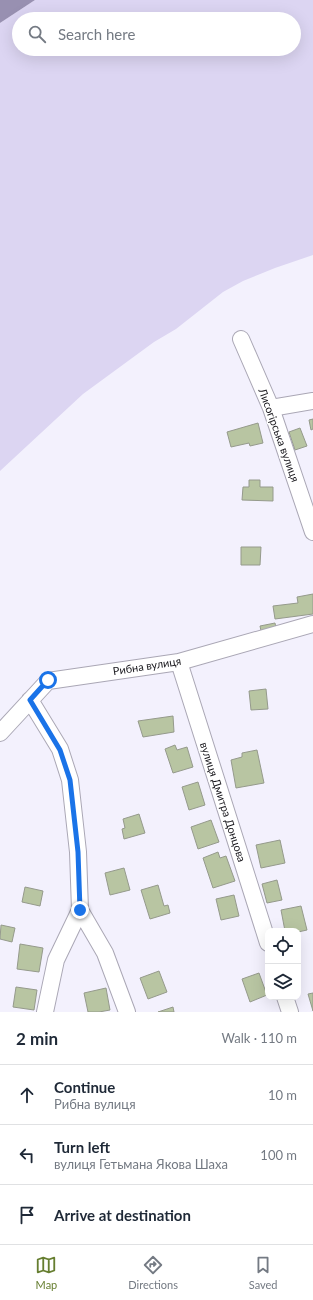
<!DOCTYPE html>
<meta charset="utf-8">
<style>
body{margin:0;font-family:Lato,sans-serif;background:#f2f2f3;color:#1f2937}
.controls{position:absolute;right:12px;bottom:12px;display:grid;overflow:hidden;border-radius:8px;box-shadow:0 4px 16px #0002}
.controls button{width:36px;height:36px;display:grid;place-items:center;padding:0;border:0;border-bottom:1px solid #e0e1e3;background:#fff;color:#1f2937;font:20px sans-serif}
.stop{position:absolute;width:12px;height:12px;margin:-9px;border:3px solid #1a73e8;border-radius:50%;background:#fff}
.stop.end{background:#1a73e8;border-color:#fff;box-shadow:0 1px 4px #0008}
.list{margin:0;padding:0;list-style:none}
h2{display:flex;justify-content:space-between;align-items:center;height:52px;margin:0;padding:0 16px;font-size:17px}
h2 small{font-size:13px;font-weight:400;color:#747a83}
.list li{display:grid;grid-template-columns:26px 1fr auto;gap:12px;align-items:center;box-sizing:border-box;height:60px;padding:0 16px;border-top:1px solid #e0e1e3}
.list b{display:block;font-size:15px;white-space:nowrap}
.list p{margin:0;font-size:13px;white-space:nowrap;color:#747a83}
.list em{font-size:13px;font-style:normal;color:#747a83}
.icon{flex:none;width:22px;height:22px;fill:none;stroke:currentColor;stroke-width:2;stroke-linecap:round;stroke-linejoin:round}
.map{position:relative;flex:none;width:313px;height:1012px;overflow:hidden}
.search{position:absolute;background:#fff;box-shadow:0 4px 16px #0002;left:12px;right:12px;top:12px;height:44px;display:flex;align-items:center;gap:10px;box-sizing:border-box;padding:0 14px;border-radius:22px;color:#747a83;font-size:15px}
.sheet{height:232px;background:#fff}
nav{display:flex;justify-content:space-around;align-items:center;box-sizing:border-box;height:56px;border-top:1px solid #e0e1e3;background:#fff;font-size:11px;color:#747a83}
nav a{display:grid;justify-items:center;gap:2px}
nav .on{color:#667e30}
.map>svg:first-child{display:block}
.green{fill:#dcd5f2;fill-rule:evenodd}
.water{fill:#9890b1}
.building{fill:#b8c5a2;stroke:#959a8c}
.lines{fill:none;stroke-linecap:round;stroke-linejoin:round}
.minor-casing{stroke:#aaa7b5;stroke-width:18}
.minor{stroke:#fff;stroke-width:16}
.route{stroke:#1a73e8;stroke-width:5}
.labels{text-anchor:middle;stroke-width:3;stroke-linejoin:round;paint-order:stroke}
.street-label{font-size:11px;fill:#18171c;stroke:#fff}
</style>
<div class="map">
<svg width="313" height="1012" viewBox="0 0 313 1012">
<rect width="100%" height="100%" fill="#f3f1fd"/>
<!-- green -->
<path class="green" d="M35 0H313V255L275 268 243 281 223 292 176 329 154 342 83 394 0 471V23ZM19 19H294V49H19Z"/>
<!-- water -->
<path class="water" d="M0 0H35L0 23Z"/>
<!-- building -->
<path class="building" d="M313 419V429L311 430 309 420Z
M258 423 263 443 250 446 249 443 231 447 227 432Z
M300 428 307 446 295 450 289 432Z
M249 480H260V487H273V501L242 500 243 487H249Z
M241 547H261L260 565H241Z
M313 594V614L275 619 273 606 298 603 297 597Z
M275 623 277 633 262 636 260 626Z
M266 689 268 709 251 710 249 691Z
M173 716 174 732 143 737 138 721Z
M175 745 177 750 187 747 193 767 173 773 165 749Z
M257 750 264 783 236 788 231 760 242 757V753Z
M198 782 205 805 189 810 182 787Z
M139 814 145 833 124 839 122 829 125 828 123 819Z
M211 820 219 842 198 849 191 827Z
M280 840 285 863 261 868 256 845Z
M218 852 220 858 226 856 235 881 213 888 203 858Z
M124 868 130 890 110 895 105 873Z
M277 880 282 900 267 903 262 884Z
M158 885 164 906 168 905 170 913 150 919 141 890Z
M25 887 43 891 40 906 22 902Z
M234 895 239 916 221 920 216 899Z
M301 906 307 930 298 932 285 931 281 910Z
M1 925 15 928 12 942 0 939Z
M20 944 43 948 39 972 17 969Z
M159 971 167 992 148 999 140 978Z
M259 973 267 995 250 1002 242 979Z
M16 987 37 990 34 1010 13 1007Z
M106 988 110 1010 99 1012H88L84 993Z
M313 993V1011L308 994Z
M173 1007 174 1012H158Z"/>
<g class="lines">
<defs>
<path id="minor" d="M241 339 271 408 313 532
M271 408 313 401
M179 662 268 943
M30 700 60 749 70 780 78 852 80 910 105 953 127 1012
M0 733 48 681 179 662 313 624
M285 997 290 1012
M45 1012 56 960 80 910"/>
</defs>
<!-- minor casing -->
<use href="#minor" class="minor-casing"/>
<!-- minor -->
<use href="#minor" class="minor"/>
</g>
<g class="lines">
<!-- route -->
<path class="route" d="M48 680 30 700 60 750 70 780 78 852 80 910"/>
</g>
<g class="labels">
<!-- street labels -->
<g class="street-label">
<text transform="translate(279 435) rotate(70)" y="4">Лисогірська вулиця</text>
<text transform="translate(147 666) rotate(-9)" y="4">Рибна вулиця</text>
<text transform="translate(223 802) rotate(72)" y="4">вулиця Дмитра Донцова</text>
</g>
</g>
</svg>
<div class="controls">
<button><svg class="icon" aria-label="locate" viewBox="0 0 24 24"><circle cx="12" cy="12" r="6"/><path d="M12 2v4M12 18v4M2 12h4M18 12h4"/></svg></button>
<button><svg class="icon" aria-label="layers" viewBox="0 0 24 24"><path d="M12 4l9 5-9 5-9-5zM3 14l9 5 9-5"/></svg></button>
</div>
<div class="stop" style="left:48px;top:680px"></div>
<div class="stop end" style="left:80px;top:910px"></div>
<div class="search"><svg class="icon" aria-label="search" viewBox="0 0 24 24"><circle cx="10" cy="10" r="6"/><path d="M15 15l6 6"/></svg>Search here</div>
</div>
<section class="sheet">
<h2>2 min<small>Walk · 110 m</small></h2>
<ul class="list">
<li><svg class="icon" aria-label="ahead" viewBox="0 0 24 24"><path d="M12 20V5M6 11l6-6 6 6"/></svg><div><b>Continue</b><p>Рибна вулиця</p></div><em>10 m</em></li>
<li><svg class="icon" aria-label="left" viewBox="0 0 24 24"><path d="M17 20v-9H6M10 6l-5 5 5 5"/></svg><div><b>Turn left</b><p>вулиця Гетьмана Якова Шаха</p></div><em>100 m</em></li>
<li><svg class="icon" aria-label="arrive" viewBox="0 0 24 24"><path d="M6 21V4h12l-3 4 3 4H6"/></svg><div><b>Arrive at destination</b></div></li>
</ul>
</section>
<nav>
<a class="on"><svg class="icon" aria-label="map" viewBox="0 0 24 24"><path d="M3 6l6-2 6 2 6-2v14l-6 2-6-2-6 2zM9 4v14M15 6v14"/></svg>Map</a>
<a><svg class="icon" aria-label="directions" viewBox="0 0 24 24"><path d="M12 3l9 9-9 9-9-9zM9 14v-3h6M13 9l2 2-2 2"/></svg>Directions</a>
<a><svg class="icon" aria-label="saved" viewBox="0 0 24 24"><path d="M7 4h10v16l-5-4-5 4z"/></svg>Saved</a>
</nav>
